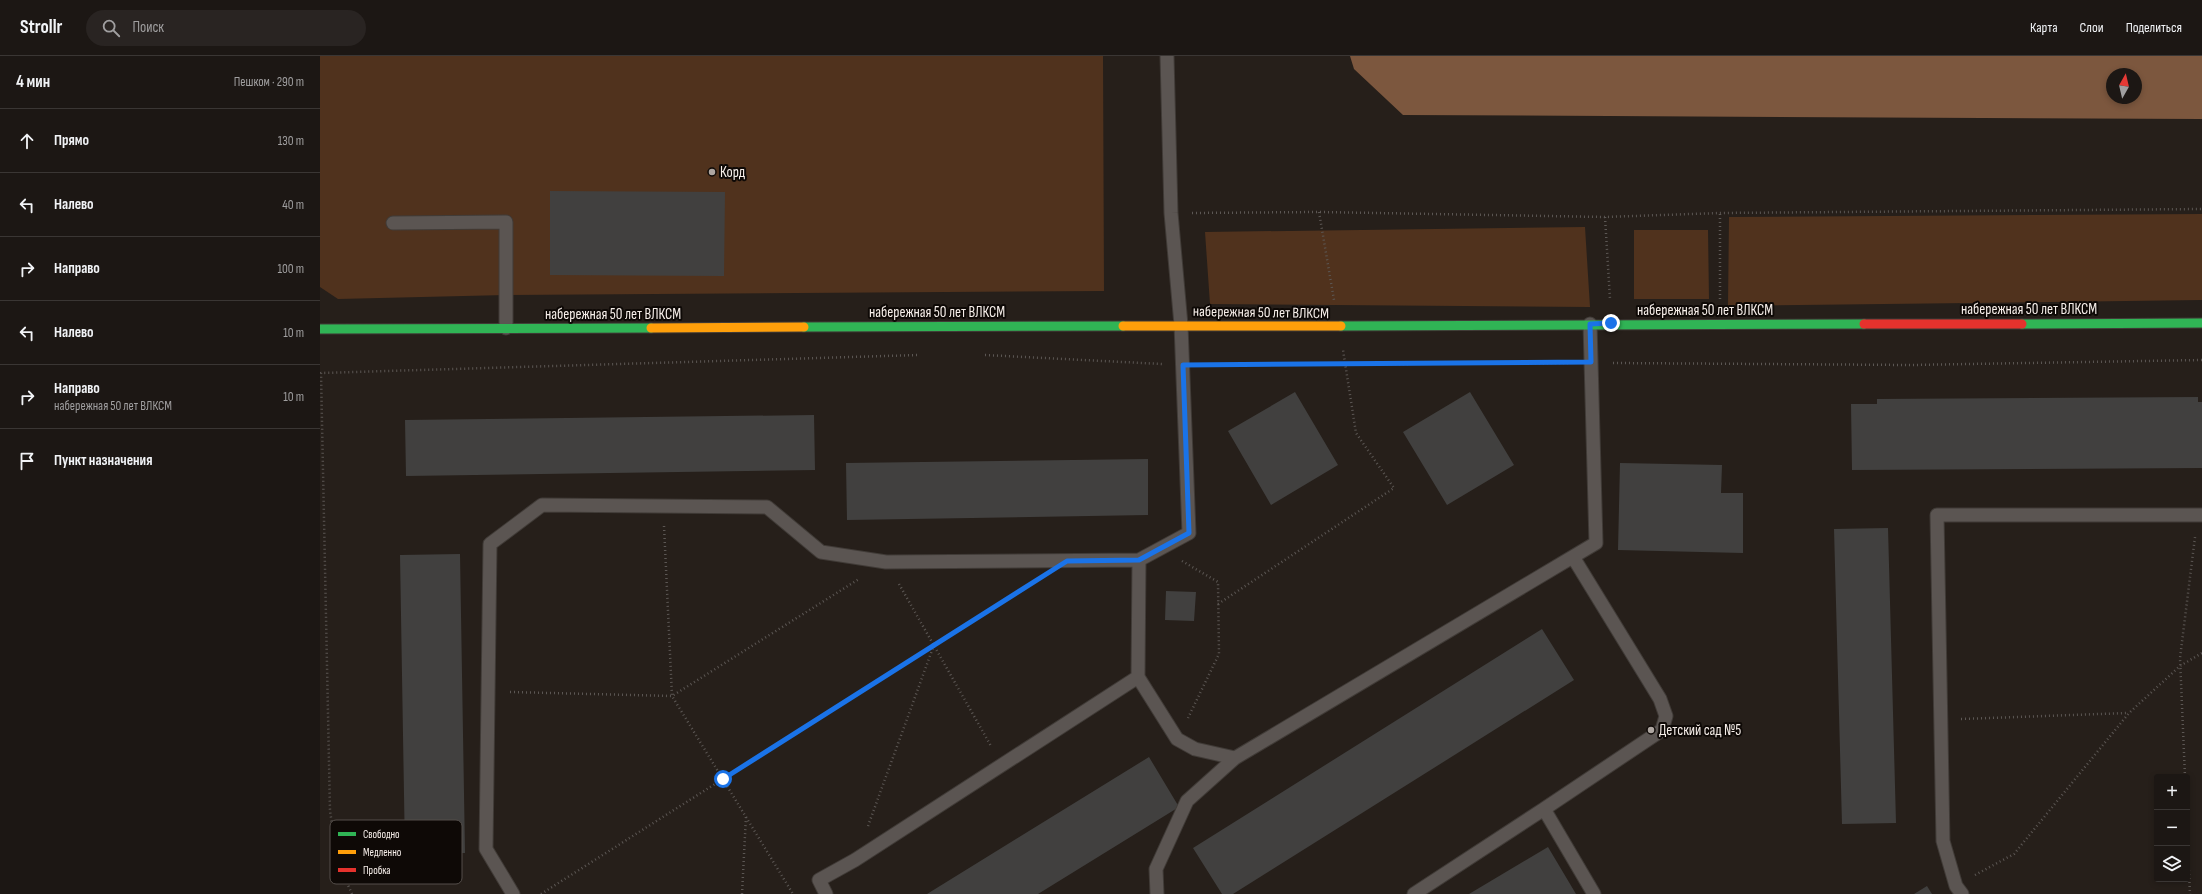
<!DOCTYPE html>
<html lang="ru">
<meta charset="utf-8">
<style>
body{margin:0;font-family:"Sofia Sans Condensed",sans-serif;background:#292422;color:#f1f3f6}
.controls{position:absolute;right:12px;bottom:12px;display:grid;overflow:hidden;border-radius:4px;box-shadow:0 2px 6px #0003}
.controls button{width:36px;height:36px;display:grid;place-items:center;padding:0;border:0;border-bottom:1px solid #3a3634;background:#1c1714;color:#f1f3f6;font:20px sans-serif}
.compass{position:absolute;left:1786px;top:12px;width:36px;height:36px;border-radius:50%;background:#1c1714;box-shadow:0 2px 6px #0003;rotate:8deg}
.stop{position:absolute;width:12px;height:12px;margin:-9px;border:3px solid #1a73e8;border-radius:50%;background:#fff}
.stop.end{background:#1a73e8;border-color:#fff;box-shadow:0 1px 4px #0008}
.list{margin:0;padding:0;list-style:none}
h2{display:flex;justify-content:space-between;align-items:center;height:52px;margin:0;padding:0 16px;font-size:17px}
h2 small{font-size:13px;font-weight:400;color:#a09fa0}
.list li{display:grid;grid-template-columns:26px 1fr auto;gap:12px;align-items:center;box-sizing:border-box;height:64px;padding:0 16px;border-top:1px solid #3a3634}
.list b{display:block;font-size:15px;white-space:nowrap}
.list p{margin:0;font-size:13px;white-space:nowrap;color:#a09fa0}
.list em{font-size:13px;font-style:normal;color:#a09fa0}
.icon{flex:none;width:22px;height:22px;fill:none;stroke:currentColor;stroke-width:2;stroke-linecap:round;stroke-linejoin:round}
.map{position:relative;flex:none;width:1882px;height:838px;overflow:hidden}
header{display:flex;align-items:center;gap:24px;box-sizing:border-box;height:56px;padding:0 20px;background:#1c1714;border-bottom:1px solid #3a3634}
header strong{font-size:19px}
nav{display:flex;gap:22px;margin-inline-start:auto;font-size:14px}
.search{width:280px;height:36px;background:#292422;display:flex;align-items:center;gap:10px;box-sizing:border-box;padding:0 14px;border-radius:22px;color:#a09fa0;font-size:15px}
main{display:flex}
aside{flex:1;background:#1c1714}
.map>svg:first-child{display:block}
.green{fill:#50321d}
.water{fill:#7c573e;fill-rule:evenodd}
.building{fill:#41403f}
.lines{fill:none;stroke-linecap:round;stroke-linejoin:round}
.lane-casing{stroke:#403b37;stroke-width:15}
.fast-casing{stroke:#403b37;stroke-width:11}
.slow-casing{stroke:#403b37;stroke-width:11}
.jam-casing{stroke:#403b37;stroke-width:11}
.path{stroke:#5c5754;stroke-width:2.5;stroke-dasharray:1 3;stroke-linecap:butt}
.lane{stroke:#5b5552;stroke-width:13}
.fast{stroke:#30b455;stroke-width:9}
.slow{stroke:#ff9f0a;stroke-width:9}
.jam{stroke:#e5322d;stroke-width:9}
.route{stroke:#1a73e8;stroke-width:5}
.poi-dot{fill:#aea6a1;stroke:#0e0906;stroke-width:1.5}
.labels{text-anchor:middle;stroke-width:4;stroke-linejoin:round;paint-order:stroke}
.poi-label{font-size:15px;fill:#f7efea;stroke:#0e0906;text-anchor:start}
.street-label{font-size:15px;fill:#f7efea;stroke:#0e0906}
.key{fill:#0e0906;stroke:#544e4a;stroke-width:1}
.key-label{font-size:11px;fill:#f7efea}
</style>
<header>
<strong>Strollr</strong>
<div class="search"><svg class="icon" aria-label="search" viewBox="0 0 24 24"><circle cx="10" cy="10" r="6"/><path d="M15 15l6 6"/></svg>Поиск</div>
<nav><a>Карта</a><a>Слои</a><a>Поделиться</a></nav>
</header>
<main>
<aside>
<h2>4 мин<small>Пешком · 290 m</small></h2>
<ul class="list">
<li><svg class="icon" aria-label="ahead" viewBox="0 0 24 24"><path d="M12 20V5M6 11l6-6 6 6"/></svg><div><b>Прямо</b></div><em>130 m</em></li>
<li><svg class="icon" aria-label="left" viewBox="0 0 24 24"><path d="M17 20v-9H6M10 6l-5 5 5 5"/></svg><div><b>Налево</b></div><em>40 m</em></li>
<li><svg class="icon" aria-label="right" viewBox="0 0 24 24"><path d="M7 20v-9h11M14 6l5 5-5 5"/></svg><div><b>Направо</b></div><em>100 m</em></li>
<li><svg class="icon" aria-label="left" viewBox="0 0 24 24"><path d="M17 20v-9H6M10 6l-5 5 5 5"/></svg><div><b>Налево</b></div><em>10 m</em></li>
<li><svg class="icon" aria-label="right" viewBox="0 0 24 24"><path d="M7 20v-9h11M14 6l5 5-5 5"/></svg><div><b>Направо</b><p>набережная 50 лет ВЛКСМ</p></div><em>10 m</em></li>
<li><svg class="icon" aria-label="arrive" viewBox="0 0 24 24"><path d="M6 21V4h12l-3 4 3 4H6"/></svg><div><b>Пункт назначения</b></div></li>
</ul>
</aside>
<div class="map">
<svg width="1882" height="838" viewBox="0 0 1882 838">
<rect width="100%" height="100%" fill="#261f1a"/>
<!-- green -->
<path class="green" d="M0 0H783L784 235 186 239 18 243 0 231Z
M1882 158V244L1408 250 1409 161Z
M1265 171 1270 251 890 248 885 176Z
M1314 174H1388L1389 243H1314Z"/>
<!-- water -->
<path class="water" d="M1030 0H1882V63L1083 59 1034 13ZM1792 18H1816V42H1792Z"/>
<!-- building -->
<path class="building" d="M230 135 405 136 404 220 230 219Z
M975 336 1018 409 951 449 908 375Z
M1150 336 1194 409 1127 449 1083 376Z
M1878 341V346H1882V412L1532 414 1531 348H1557V343Z
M494 359 495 414 86 420 85 364Z
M828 403V459L527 464 526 407Z
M1300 407 1402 409 1401 437H1423V497L1298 494Z
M1568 472 1576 767 1522 768 1514 473Z
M140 498 145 797 85 798 80 499Z
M846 535 876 536 874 565 845 564Z
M1222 573 1254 624 913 838H902L873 792Z
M829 701 859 751 718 838H607Z
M1228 791 1256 838H1149Z
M1607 830 1612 838H1594Z"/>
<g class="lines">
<defs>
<path id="lane" d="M73 167 186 166V272
M819 504 818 621 857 683 875 693 915 702 1276 487 1270 268
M1224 753 1342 674 1346 660 1340 643 1253 501
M193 838 166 793 170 488 222 449 447 451 501 496 566 506 819 504 869 477 861 269 851 157 847 0
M506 838 499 824 535 804 818 621
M837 838 836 813 867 745 915 702
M1094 838 1224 753 1274 838
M1642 838 1636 830 1623 785 1617 459H1882"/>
<path id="fast" d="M1702 268 1882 267
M1021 270 1544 268
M484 271 803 270
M0 273 331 272"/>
<path id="slow" d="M803 270H1021
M331 272 484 271"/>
<path id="jam" d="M1544 268H1702"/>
</defs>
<!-- lane casing -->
<use href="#lane" class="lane-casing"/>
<!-- fast casing -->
<use href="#fast" class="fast-casing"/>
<!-- slow casing -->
<use href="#slow" class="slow-casing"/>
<!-- jam casing -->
<use href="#jam" class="jam-casing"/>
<!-- path -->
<path class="path" d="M999 156 1014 244
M872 157 999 156 1285 161 1400 157 1882 153
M1285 161 1290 243
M1400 243V157
M665 299 842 308
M1293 307 1591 309 1882 304
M883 309 1250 307
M344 470 352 640 473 838
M862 505 898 526 899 598 868 662
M579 528 671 690
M898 548 1074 432 1036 377 1023 294
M190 636 352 640 539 523
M1641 663 1808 657
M1865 721 1860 602 1875 481
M548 770 614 589
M1867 774 1870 838
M1655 819 1694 798 1809 657 1860 610 1882 597
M32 838 18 807 10 755 1 317 598 299
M221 838 713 527
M422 838 426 760"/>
<!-- lane -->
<use href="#lane" class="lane"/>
<!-- fast -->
<use href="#fast" class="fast"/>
<!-- slow -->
<use href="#slow" class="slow"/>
<!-- jam -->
<use href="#jam" class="jam"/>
</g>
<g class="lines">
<!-- route -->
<path class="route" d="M403 723 747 505 819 504 869 477 863 309 1271 306 1270 268 1291 267"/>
</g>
<!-- markers -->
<g class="poi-dot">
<circle cx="392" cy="116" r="4"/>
<circle cx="1331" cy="674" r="4"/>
</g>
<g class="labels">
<!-- poi labels -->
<g class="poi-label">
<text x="400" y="121">Корд</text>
<text x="1339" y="679">Детский сад №5</text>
</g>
<!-- street labels -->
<g class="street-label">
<text x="1709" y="258">набережная 50 лет ВЛКСМ</text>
<text x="1385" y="259">набережная 50 лет ВЛКСМ</text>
<text x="617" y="261">набережная 50 лет ВЛКСМ</text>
<text transform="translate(941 256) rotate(1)" y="5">набережная 50 лет ВЛКСМ</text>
<text x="293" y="263">набережная 50 лет ВЛКСМ</text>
</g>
</g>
<!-- legend -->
<rect x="10" y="764" width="132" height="64" rx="6" class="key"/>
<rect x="18" y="776" width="18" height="4" fill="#30b455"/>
<rect x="18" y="794" width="18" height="4" fill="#ff9f0a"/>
<rect x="18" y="812" width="18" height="4" fill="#e5322d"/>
<g class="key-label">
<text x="43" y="782">Свободно</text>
<text x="43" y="800">Медленно</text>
<text x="43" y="818">Пробка</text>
</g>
</svg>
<div class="controls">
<button>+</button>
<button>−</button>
<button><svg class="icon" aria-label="layers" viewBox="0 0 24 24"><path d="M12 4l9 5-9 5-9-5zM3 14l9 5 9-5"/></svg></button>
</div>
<svg class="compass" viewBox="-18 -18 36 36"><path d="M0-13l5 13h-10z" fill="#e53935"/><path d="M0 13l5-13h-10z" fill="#a09fa0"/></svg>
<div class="stop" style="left:403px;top:723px"></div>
<div class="stop end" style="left:1291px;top:267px"></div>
</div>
</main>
